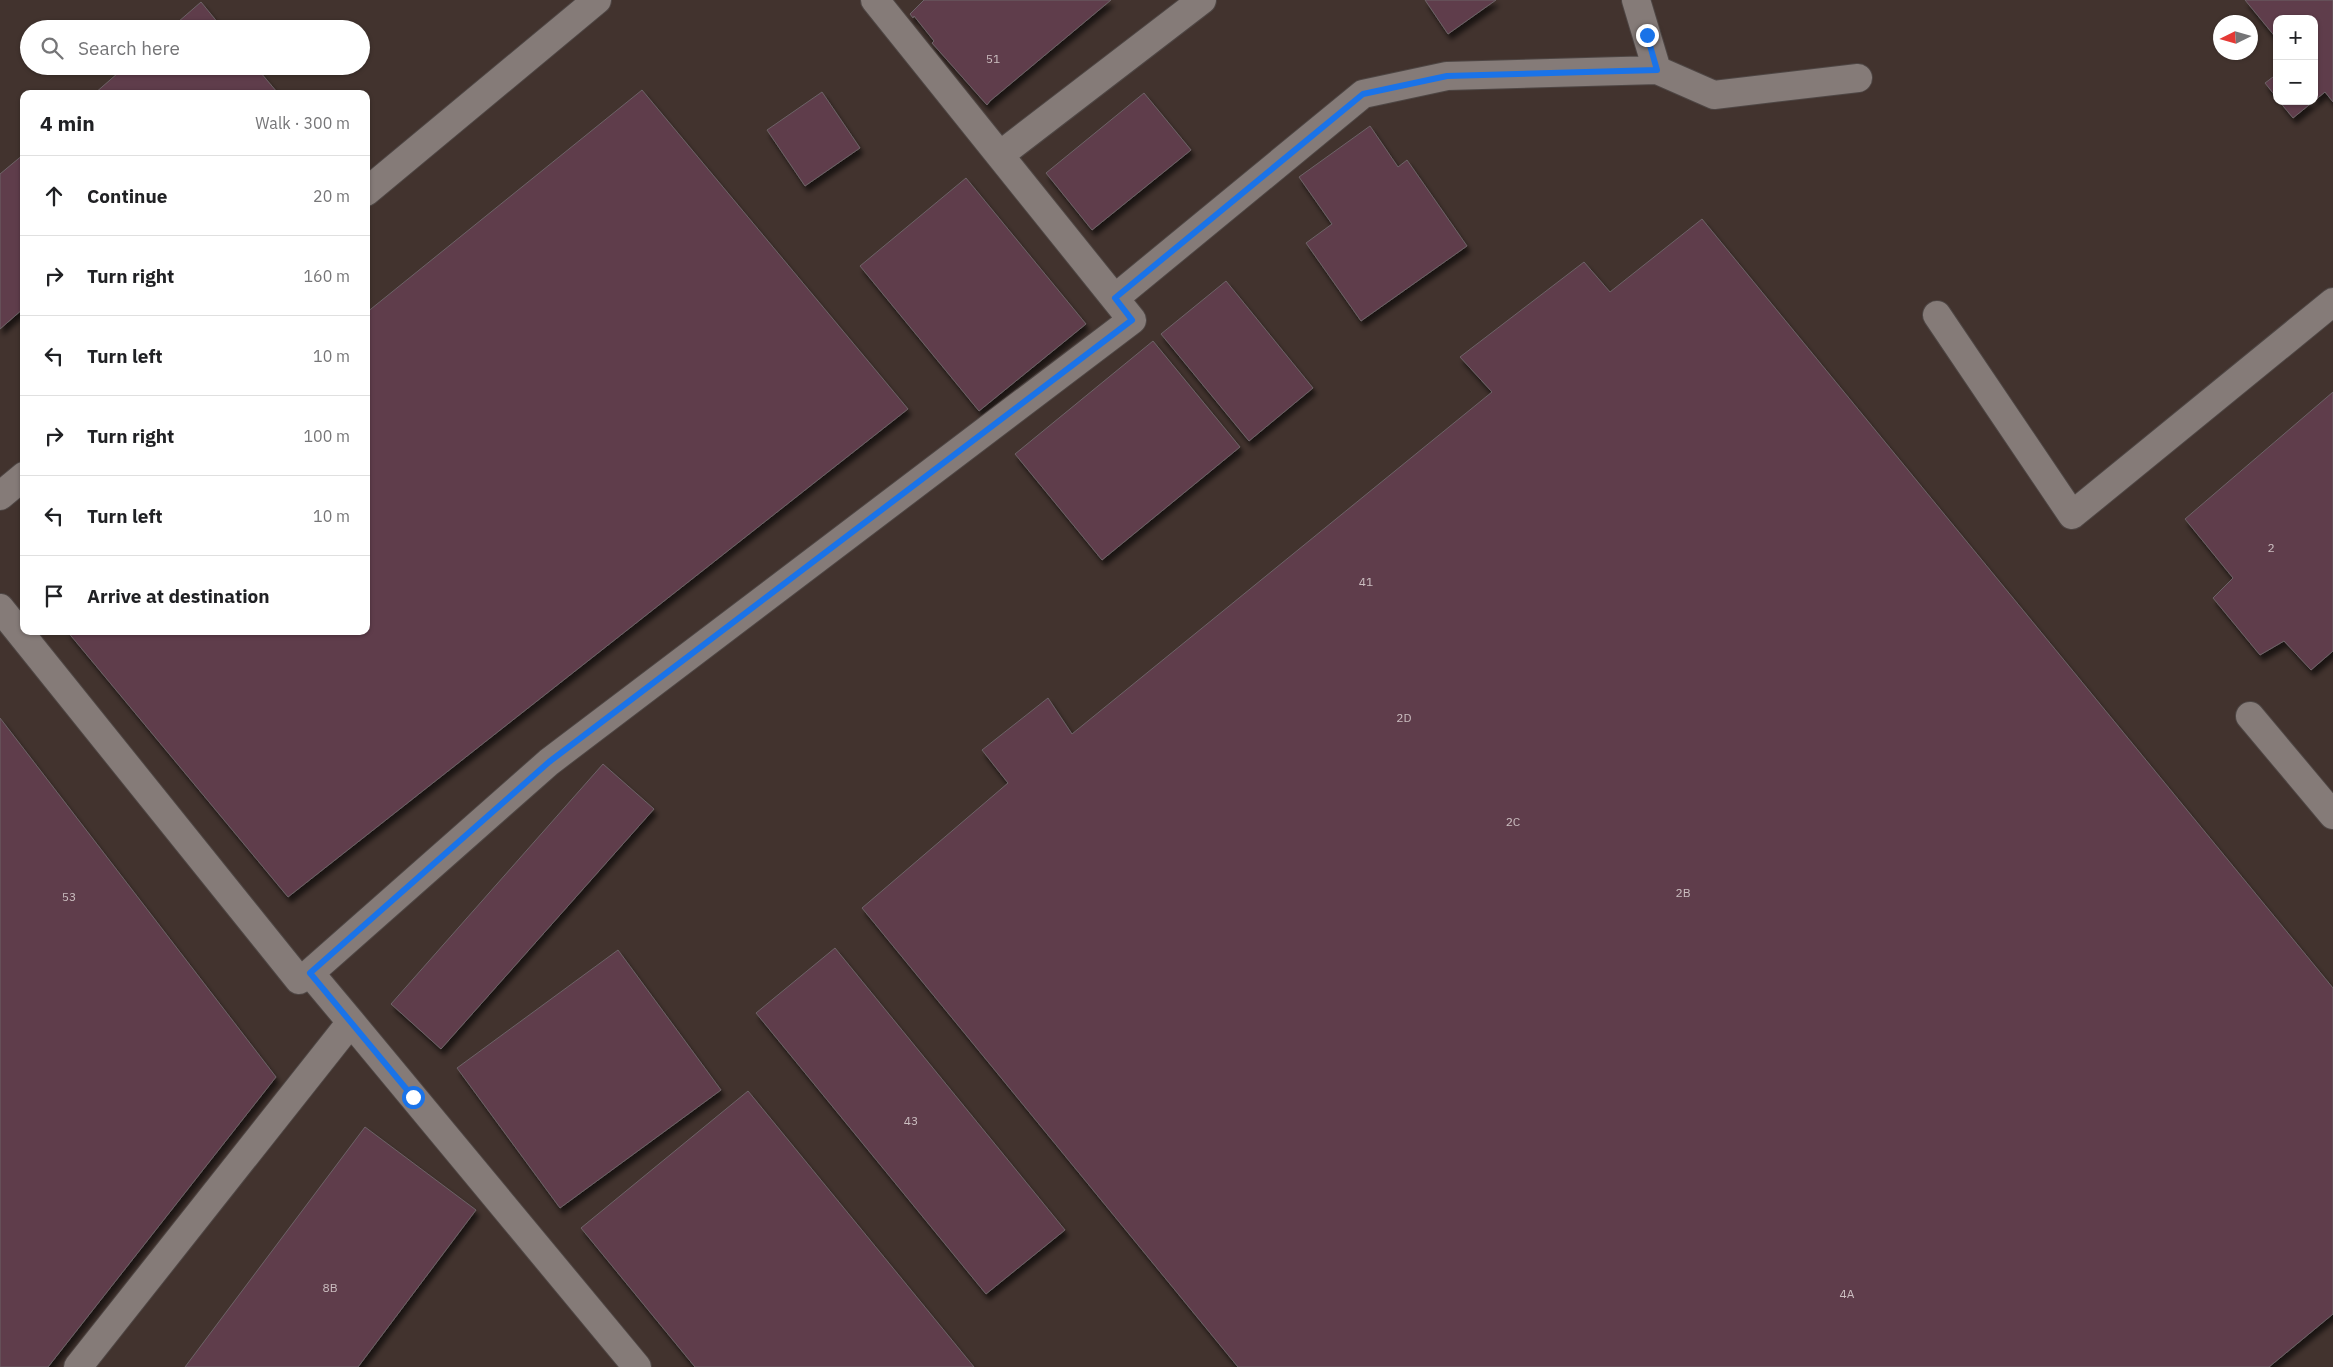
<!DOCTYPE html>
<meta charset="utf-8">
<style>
body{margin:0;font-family:"IBM Plex Sans",sans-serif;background:#f6f6f6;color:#202124}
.controls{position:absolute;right:15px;top:15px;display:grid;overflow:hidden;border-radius:10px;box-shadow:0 1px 4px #0004}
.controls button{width:45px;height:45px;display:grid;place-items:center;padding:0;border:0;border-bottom:1px solid #e0e0e0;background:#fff;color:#202124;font:25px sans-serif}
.compass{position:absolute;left:2213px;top:15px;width:45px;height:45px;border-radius:50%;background:#fff;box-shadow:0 1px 4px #0004;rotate:265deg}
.stop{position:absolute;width:15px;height:15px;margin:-11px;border:4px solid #1a73e8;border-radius:50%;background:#fff}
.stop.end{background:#1a73e8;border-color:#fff;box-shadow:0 1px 5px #0008}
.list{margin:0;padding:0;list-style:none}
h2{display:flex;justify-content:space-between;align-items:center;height:65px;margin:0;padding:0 20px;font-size:21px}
h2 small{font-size:16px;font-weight:400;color:#757577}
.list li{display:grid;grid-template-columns:32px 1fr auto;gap:15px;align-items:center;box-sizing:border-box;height:80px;padding:0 20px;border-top:1px solid #e0e0e0}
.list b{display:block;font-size:19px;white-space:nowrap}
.list em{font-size:16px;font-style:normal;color:#757577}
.icon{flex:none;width:28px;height:28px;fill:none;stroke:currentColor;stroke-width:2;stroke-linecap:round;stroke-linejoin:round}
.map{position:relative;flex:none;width:2333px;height:1367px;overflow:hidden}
.search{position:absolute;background:#fff;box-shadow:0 1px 4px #0004;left:20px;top:20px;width:350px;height:55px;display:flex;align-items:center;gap:12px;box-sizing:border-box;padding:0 18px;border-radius:28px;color:#757577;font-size:19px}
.panel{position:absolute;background:#fff;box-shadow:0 1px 4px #0004;left:20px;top:90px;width:350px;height:545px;border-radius:10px}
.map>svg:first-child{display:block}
.built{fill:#42332e;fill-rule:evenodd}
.building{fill:#5f3d4b;stroke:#6d6367;filter:url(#shadow)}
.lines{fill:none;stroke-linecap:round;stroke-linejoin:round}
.minor-casing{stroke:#4e4644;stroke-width:30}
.minor{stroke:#857b78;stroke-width:28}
.route{stroke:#1a73e8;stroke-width:6}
.labels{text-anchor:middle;stroke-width:4;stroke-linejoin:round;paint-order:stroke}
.number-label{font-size:12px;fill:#cbbec0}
</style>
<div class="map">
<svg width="2333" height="1367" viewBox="0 0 2333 1367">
<defs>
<filter id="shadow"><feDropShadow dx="3" dy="5.5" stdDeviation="2.5" flood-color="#0009"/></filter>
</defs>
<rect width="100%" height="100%" fill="#332b28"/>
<!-- built -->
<path class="built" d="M0 0H2333V1367H0ZM2277 19H2314V101H2277ZM2220 22H2250V52H2220ZM29 29H361V66H29ZM24 94H366V631H24Z"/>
<!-- building -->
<path class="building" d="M924 0H1111L990 101 987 105 932 43 934 41 914 16 913 18 910 14Z
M1425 0H1496L1448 34Z
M2245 0H2333V102L2325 92 2314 101V19H2277V39Z
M201 2 223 29H170Z
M126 66H255L277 92 275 94H94Z
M2277 74V98L2265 83Z
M642 90 908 409 288 897 67 631H366V313Z
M822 92 860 148 805 186 767 130Z
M1144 93 1191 150 1092 230 1046 173Z
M2279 101H2314L2293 118Z
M1370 126 1398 167 1407 160 1467 246 1361 321 1306 243 1332 224 1299 177Z
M24 154V308L0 329V174Z
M966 178 1086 324 979 411 860 266Z
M1702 219 2333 988V1314L2269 1367H1238L862 908 1008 783 982 750 1048 698 1072 734 1492 392 1460 357 1584 262 1610 292Z
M1226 281 1313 388 1249 441 1161 334Z
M1153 341 1240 447 1102 560 1015 454Z
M2333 392V651L2311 670 2284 641 2260 655 2213 598 2233 578 2185 519Z
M0 718 276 1077 48 1367H0Z
M603 764 654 809 441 1049 391 1004Z
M835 948 1065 1230 986 1294 756 1013Z
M618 950 721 1090 560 1208 457 1068Z
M748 1091 974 1367H695L581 1228Z
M365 1127 476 1210 358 1367H185Z"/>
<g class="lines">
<defs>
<path id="minor" d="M1636 0 1657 70
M1000 155 1202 0
M366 192 597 0
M1115 298 1363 94 1447 76 1657 70 1714 95 1858 78
M1937 315 2072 515 2333 302
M0 496 24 476
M0 608 299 980 310 973 549 762 1132 320 875 0
M2250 716 2333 815
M351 1022 637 1367
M78 1367 351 1022 310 973"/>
</defs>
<!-- minor casing -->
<use href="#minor" class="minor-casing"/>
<!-- minor -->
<use href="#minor" class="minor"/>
</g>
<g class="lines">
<!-- route -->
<path class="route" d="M413 1097 310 973 549 762 1132 320 1115 298 1363 94 1447 76 1657 70 1647 35"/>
</g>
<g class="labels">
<!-- number labels -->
<g class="number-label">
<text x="993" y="63">51</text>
<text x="2271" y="552">2</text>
<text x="1366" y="586">41</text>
<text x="1404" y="722">2D</text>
<text x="1513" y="826">2C</text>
<text x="1683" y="897">2B</text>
<text x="69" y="901">53</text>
<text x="911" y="1125">43</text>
<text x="330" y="1292">8B</text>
<text x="1847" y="1298">4A</text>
</g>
</g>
</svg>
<div class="controls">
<button>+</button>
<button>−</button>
</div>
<svg class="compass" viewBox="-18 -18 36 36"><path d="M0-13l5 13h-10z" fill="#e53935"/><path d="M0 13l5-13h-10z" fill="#757577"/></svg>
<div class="stop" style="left:413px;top:1097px"></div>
<div class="stop end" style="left:1647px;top:35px"></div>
<div class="search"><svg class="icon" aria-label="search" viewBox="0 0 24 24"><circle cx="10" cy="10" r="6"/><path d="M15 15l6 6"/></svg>Search here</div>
<section class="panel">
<h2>4 min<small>Walk · 300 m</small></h2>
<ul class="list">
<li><svg class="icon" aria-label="ahead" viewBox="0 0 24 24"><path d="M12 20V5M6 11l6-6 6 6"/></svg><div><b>Continue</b></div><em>20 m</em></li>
<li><svg class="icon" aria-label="right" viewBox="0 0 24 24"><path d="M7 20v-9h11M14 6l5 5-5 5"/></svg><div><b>Turn right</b></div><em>160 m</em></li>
<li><svg class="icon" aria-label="left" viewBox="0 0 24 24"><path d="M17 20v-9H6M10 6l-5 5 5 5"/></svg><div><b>Turn left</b></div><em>10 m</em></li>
<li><svg class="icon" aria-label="right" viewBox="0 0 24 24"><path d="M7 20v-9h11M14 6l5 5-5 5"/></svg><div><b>Turn right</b></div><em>100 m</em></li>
<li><svg class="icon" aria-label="left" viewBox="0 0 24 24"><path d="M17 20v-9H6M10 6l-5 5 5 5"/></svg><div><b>Turn left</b></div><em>10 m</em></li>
<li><svg class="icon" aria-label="arrive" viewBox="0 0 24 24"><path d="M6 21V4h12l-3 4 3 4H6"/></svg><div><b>Arrive at destination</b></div></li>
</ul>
</section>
</div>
